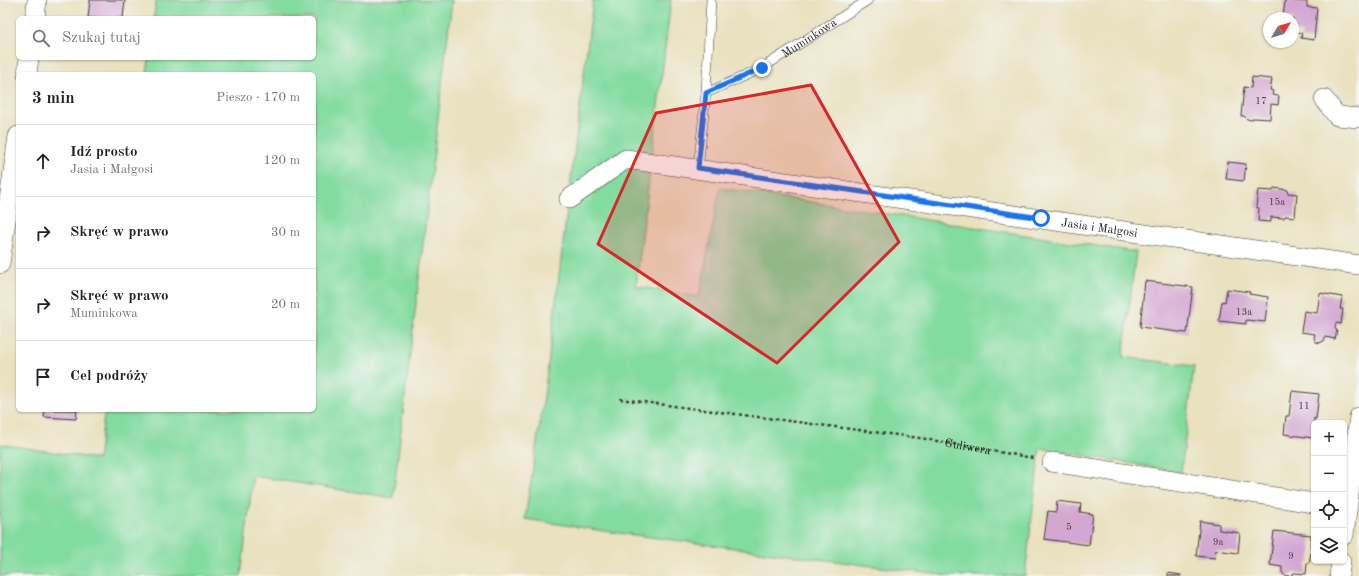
<!DOCTYPE html>
<html lang="pl">
<meta charset="utf-8">
<style>
body{margin:0;font-family:"Old Standard TT",serif;background:#f6f6f6;color:#222}
.controls{position:absolute;right:12px;bottom:12px;display:grid;overflow:hidden;border-radius:6px;box-shadow:0 1px 3px #0004}
.controls button{width:36px;height:36px;display:grid;place-items:center;padding:0;border:0;border-bottom:1px solid #e0e0e0;background:#fff;color:#222;font:20px sans-serif}
.compass{position:absolute;left:1263px;top:12px;width:36px;height:36px;border-radius:50%;background:#fff;box-shadow:0 1px 3px #0004;rotate:52deg}
.stop{position:absolute;width:12px;height:12px;margin:-9px;border:3px solid #1a73e8;border-radius:50%;background:#fff}
.stop.end{background:#1a73e8;border-color:#fff;box-shadow:0 1px 4px #0008}
.list{margin:0;padding:0;list-style:none}
h2{display:flex;justify-content:space-between;align-items:center;height:52px;margin:0;padding:0 16px;font-size:17px}
h2 small{font-size:13px;font-weight:400;color:#767676}
.list li{display:grid;grid-template-columns:26px 1fr auto;gap:12px;align-items:center;box-sizing:border-box;height:72px;padding:0 16px;border-top:1px solid #e0e0e0}
.list b{display:block;font-size:15px;white-space:nowrap}
.list p{margin:0;font-size:13px;white-space:nowrap;color:#767676}
.list em{font-size:13px;font-style:normal;color:#767676}
.icon{flex:none;width:22px;height:22px;fill:none;stroke:currentColor;stroke-width:2;stroke-linecap:round;stroke-linejoin:round}
.map{position:relative;flex:none;width:1359px;height:576px;overflow:hidden}
.search{position:absolute;background:#fff;box-shadow:0 1px 3px #0004;left:16px;top:16px;width:300px;height:44px;display:flex;align-items:center;gap:10px;box-sizing:border-box;padding:0 14px;border-radius:6px;color:#767676;font-size:15px}
.panel{position:absolute;background:#fff;box-shadow:0 1px 3px #0004;left:16px;top:72px;width:300px;height:340px;border-radius:6px}
.map>svg:first-child{display:block}
.green{fill:#82db9f;stroke:#4f7c5e}
.building{fill:#d3a7d1}
.lines{fill:none;stroke-linecap:round;stroke-linejoin:round}
.service-casing{stroke:#3b3a34;stroke-width:10}
.minor-casing{stroke:#3b3a34;stroke-width:20}
.path{stroke:#3b3a34;stroke-width:2.5;stroke-dasharray:3 3;stroke-linecap:butt}
.service{stroke:#fff;stroke-width:9}
.minor{stroke:#fff;stroke-width:19}
.route{stroke:#1a73e8;stroke-width:5}
.marked{fill:#d62828;fill-opacity:0.2;stroke:#d62828;stroke-width:3;stroke-linejoin:round}
.labels{text-anchor:middle;stroke-width:3;stroke-linejoin:round;paint-order:stroke}
.number-label{font-size:10px;fill:#4a3f49}
.street-label{font-size:12px;fill:#1c1c1c;stroke:#f6f6f2}
</style>
<div class="map">
<svg width="1359" height="576" viewBox="0 0 1359 576">
<rect width="100%" height="100%" fill="#f6f6f2"/>
<filter id="ink" filterUnits="userSpaceOnUse"><feTurbulence type="fractalNoise" baseFrequency=".025" numOctaves="2"/><feDisplacementMap in="SourceGraphic" scale="8" xChannelSelector="R" yChannelSelector="G"/><feConvolveMatrix kernelMatrix="1 2 1 2 8 2 1 2 1" color-interpolation-filters="sRGB"/></filter>
<filter id="wash" filterUnits="userSpaceOnUse"><feTurbulence type="fractalNoise" baseFrequency=".012" numOctaves="4" result="noise"/><feDisplacementMap in="SourceGraphic" scale="16" xChannelSelector="R" yChannelSelector="G"/><feGaussianBlur stdDeviation="0.9" result="paint"/><feColorMatrix in="noise" values="0 0 0 0 0 0 0 0 0 0 0 0 0 0 0 0 0 1.4 0 .05"/><feComposite in="paint" operator="in"/></filter>
<g filter="url(#wash)">
<rect width="100%" height="100%" fill="#e9e1bf"/>
<!-- green -->
<path class="green" d="M156 0H452L393 498 253 476 241 576H0V444L98 459 105 410H314V74H147L149 58H314V18H154Z
M593 0H671L636 286 699 297 720 188 1136 252 1123 357 1194 366 1181 472 1040 448 1025 576H949L604 531 525 519 544 397Z"/>
<g id="blocks">
<!-- building -->
<path class="building" d="M90 0H125L123 18H88Z
M1285 0 1307 2V7L1317 8 1314 40 1301 38 1302 33 1293 32V18H1283Z
M1252 77 1272 79 1270 90 1273 91 1272 95 1279 96 1278 105 1271 104 1270 119 1254 118 1251 120 1247 119 1244 116H1241L1244 87 1251 88Z
M1228 162 1246 164 1244 181 1226 179Z
M1274 188 1288 190 1287 193 1297 194 1295 217 1285 216 1284 218 1271 217V222L1258 221 1259 208 1256 207 1258 190 1273 191Z
M1145 281 1193 287 1187 333 1140 327Z
M1227 289 1250 292 1249 294 1268 297 1265 322 1246 320V324L1219 321 1222 301 1225 302Z
M1320 293 1342 297 1340 309H1343L1341 324 1336 323 1335 329 1337 330 1335 339 1325 337V340L1320 343 1316 342 1314 338 1315 334 1301 332 1304 311 1317 313Z
M1292 391 1319 394 1316 419 1314 418 1313 438 1284 434 1286 416H1289Z
M45 410H77L76 419 44 417Z
M1057 501 1081 504 1080 512 1093 514 1089 545 1044 539 1048 511 1056 512Z
M1200 521 1219 524V530L1240 533 1238 553 1216 550 1215 558 1196 556Z
M1274 531 1311 535 1310 547H1312L1309 563H1307L1306 574 1294 573 1290 576 1284 575 1282 572V567L1270 565Z
M1168 573 1181 575V576H1168Z"/>
</g>
</g>
<g filter="url(#ink)">
<use href="#blocks" fill-opacity="0" stroke="#3b3a34" stroke-width="1"/>
<g class="lines">
<defs>
<g id="service">
<path id="s2" d="M706 93 762 68 868 0"/>
<path d="M698 169 706 93 711 0"/>
</g>
<g id="minor">
<path d="M35 18 37 0"/>
<path d="M27 74 29 58"/>
<path d="M1324 99 1337 116 1359 118"/>
<path id="s3" d="M569 199 626 159 1359 265"/>
<path d="M0 264 18 136"/>
<path d="M1052 462 1314 503"/>
<path d="M1344 535 1359 417"/>
<path d="M1339 576 1341 561"/>
</g>
</defs>
<!-- service casing -->
<use href="#service" class="service-casing"/>
<!-- minor casing -->
<use href="#minor" class="minor-casing"/>
<!-- path -->
<path class="path" id="s1" d="M620 399 920 438 1033 458"/>
<!-- service -->
<use href="#service" class="service"/>
<!-- minor -->
<use href="#minor" class="minor"/>
</g>
</g>
<g class="lines" filter="url(#ink)">
<!-- route -->
<path class="route" d="M762 68 706 93 698 168 1041 218"/>
</g>
<!-- marked area -->
<path class="marked" d="M811 85 899 242 777 363 598 244 656 113Z"/>
<g class="labels">
<!-- number labels -->
<g class="number-label">
<text x="1261" y="104">17</text>
<text x="1277" y="205">15a</text>
<text x="1244" y="315">13a</text>
<text x="1304" y="409">11</text>
<text x="1069" y="530">5</text>
<text x="1218" y="545">9a</text>
<text x="1291" y="559">9</text>
</g>
<!-- street labels -->
<g class="street-label">
<text dy="4" stroke="none"><textPath href="#s2" startOffset="117">Muminkowa</textPath></text>
<text dy="4" stroke="none"><textPath href="#s3" startOffset="548">Jasia i Małgosi</textPath></text>
<text dy="4" stroke="none"><textPath href="#s1" startOffset="351">Guliwera</textPath></text>
</g>
</g>
</svg>
<div class="controls">
<button>+</button>
<button>−</button>
<button><svg class="icon" aria-label="locate" viewBox="0 0 24 24"><circle cx="12" cy="12" r="6"/><path d="M12 2v4M12 18v4M2 12h4M18 12h4"/></svg></button>
<button><svg class="icon" aria-label="layers" viewBox="0 0 24 24"><path d="M12 4l9 5-9 5-9-5zM3 14l9 5 9-5"/></svg></button>
</div>
<svg class="compass" viewBox="-18 -18 36 36"><path d="M0-13l5 13h-10z" fill="#e53935"/><path d="M0 13l5-13h-10z" fill="#767676"/></svg>
<div class="stop" style="left:1041px;top:218px"></div>
<div class="stop end" style="left:762px;top:68px"></div>
<div class="search"><svg class="icon" aria-label="search" viewBox="0 0 24 24"><circle cx="10" cy="10" r="6"/><path d="M15 15l6 6"/></svg>Szukaj tutaj</div>
<section class="panel">
<h2>3 min<small>Pieszo · 170 m</small></h2>
<ul class="list">
<li><svg class="icon" aria-label="ahead" viewBox="0 0 24 24"><path d="M12 20V5M6 11l6-6 6 6"/></svg><div><b>Idź prosto</b><p>Jasia i Małgosi</p></div><em>120 m</em></li>
<li><svg class="icon" aria-label="right" viewBox="0 0 24 24"><path d="M7 20v-9h11M14 6l5 5-5 5"/></svg><div><b>Skręć w prawo</b></div><em>30 m</em></li>
<li><svg class="icon" aria-label="right" viewBox="0 0 24 24"><path d="M7 20v-9h11M14 6l5 5-5 5"/></svg><div><b>Skręć w prawo</b><p>Muminkowa</p></div><em>20 m</em></li>
<li><svg class="icon" aria-label="arrive" viewBox="0 0 24 24"><path d="M6 21V4h12l-3 4 3 4H6"/></svg><div><b>Cel podróży</b></div></li>
</ul>
</section>
</div>
